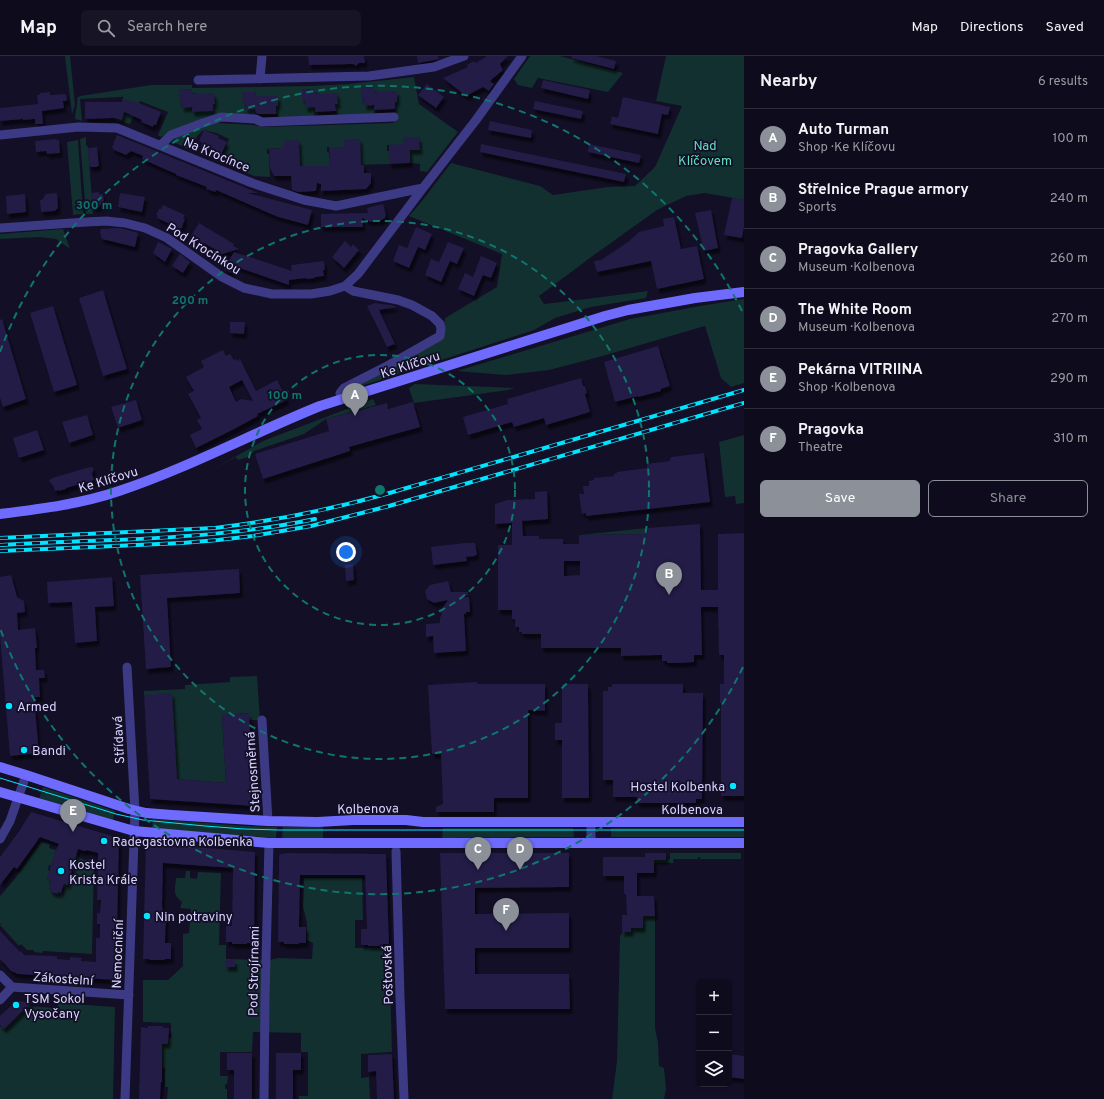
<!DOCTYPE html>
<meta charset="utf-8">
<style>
body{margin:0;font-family:Overpass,sans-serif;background:#171425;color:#f1f3f6}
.controls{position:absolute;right:12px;bottom:12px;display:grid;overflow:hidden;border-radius:6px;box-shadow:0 1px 3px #0004}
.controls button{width:36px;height:36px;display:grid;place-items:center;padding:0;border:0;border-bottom:1px solid #2e2b3b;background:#0e0b1c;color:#f1f3f6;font:20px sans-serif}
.you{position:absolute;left:346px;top:496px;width:14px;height:14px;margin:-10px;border:3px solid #fff;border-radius:50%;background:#1a73e8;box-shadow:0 0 0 6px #1a73e833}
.badge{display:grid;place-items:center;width:26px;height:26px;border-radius:50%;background:#8c9099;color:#fff;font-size:13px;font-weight:700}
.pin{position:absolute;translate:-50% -33px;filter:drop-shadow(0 1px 2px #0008)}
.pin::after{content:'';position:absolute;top:21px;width:14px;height:12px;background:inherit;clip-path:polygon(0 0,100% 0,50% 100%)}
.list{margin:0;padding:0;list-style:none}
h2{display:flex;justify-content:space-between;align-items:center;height:52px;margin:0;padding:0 16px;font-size:17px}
h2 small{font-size:13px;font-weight:400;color:#9b9ba3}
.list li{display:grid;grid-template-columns:26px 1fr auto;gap:12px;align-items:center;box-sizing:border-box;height:60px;padding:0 16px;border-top:1px solid #2e2b3b}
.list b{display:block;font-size:15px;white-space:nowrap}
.list p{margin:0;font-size:13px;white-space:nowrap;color:#9b9ba3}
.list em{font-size:13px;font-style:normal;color:#9b9ba3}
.actions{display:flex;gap:8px;padding:12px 16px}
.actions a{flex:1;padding:9px 0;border:1px solid #8c9099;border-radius:6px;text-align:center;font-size:14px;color:#8c9099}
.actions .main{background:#8c9099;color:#fff}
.icon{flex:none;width:22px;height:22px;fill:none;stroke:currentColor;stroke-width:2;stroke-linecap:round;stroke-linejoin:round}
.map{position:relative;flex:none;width:744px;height:1043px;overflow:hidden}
header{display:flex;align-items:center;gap:24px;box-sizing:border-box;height:56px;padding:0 20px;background:#0e0b1c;border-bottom:1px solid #2e2b3b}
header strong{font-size:19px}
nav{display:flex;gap:22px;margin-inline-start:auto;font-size:14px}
.search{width:280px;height:36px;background:#171425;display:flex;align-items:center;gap:10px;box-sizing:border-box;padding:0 14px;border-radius:6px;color:#9b9ba3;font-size:15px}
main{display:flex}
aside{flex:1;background:#0e0b1c}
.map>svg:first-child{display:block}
.green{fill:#12302f;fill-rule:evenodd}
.building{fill:#241b47;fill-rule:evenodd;filter:url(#shadow)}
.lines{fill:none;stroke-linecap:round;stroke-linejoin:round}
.street{stroke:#3d3a85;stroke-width:9}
.secondary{stroke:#6f6bff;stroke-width:10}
.tram{stroke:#00e5ff;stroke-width:1}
.rail-casing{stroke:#00e5ff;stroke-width:4}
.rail{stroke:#130f26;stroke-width:2.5;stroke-dasharray:8;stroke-linecap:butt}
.ring{fill:none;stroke:#0f766e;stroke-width:2;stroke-dasharray:7 5}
.poi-dot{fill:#00e5ff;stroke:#130f26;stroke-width:1.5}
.labels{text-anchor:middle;stroke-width:3.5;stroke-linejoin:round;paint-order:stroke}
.park-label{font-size:13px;fill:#5fe0c0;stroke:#130f26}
.street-label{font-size:13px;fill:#d9d4ff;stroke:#130f26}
.poi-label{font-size:13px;fill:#d9d4ff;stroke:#130f26;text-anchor:start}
.centre{fill:#0f766e;stroke:#130f26;stroke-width:2}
.ring-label{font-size:12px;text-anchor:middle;font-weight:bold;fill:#0f766e;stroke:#130f26;stroke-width:3.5;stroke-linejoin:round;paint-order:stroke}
</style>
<header>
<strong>Map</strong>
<div class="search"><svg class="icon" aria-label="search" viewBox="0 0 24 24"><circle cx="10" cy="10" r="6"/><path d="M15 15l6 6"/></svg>Search here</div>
<nav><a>Map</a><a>Directions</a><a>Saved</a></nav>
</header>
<main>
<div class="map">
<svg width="744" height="1043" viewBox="0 0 744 1043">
<defs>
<filter id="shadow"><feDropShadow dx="2.5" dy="4.5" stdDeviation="1" flood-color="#0009"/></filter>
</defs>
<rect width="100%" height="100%" fill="#130f26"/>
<!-- green -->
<path class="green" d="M65 0H70L75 49 72 58Z
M530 0H560L623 17 608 36 538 22 532 32 518 29 514 23Z
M666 0H744V144L705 137 686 140 657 154 594 199 539 240 544 248 594 242 648 235 646 242 591 251 555 262 534 274 355 332 358 328 443 283 445 262 497 231 502 198 409 160 422 145 451 107 540 130 553 139 608 131 635 130 655 111 682 50 656 45Z
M414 21 419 48 458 76 427 116 420 115V108L410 107V94H420L419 81H404V94L399 89H387V95H389V108L350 109 344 95 340 96V91H327V96L329 97 330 110 290 111V98H300L299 85H284V97L279 92 267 93V98H269L270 121 254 120 220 106 229 83 216 77 204 74C196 79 192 86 195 96L173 86 174 83 184 78 217 67 254 69 264 71 394 67 396 64 395 46H397V36H374V31L361 32V42L364 43V50L373 49 374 54V58L338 60 336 55 335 48H338L337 38H315V33L302 34V44H305V51H315L314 59 311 62H279L276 57V50H278V40H256L255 36H243L245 47 246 54 255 53 256 58 241 59 178 72 161 81 158 79 168 56 140 45 130 68 114 64H117L118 57V63L122 64 124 58 130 59 133 46 122 43H123V39L122 41 80 43 82 65 75 63C75 56 78 49 77 42L80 40 151 29H192V32L310 30 349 28ZM192 33V38H214L215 48H213V55L192 56V51L182 52 181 44H179V34Z
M86 81V89L88 91 93 158H86L80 83Z
M78 84 83 158 73 159 67 86Z
M63 173 70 193 56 183 39 181 0 183V178Z
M744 243V327L731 331 721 322 705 270 599 301 549 314 505 319 457 315 630 263 700 250Z
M415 328 515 332 508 334 414 347 409 332Z
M373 343 376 349 326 363 304 378 254 395 248 401 238 404 236 401 208 416 263 385Z
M744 379V447L736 448 735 440 725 441 719 386Z
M647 472V476L645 478 579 479Z
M257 620 260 664H249L248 657 222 659 226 727 177 723 144 639V635L185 633V629L230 626V621Z
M43 731 115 755 113 765 39 743Z
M153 763 245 770 277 771 276 782 233 779 152 772Z
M323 770V783L282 782 283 771Z
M443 772H573L574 781 442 782Z
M611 772H744V781H611Z
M41 786 50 788 49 792 56 794 51 810 49 809 48 814 50 815 47 823 51 824 49 833 51 834V836L58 838V836H63L65 832 63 831 64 828 70 820 72 821 74 816H72L76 800 83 803 84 804 94 803 92 898 43 895 42 897 34 896V894H27L21 888 19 890 0 869 1 868 0 867V840L14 824Z
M654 797H656L657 802 665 804 670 803V797H666H741V803H700V801H698V803H674L673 804V806L674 807H654Z
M186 815H190V822L197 823 198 816 221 817 219 889H226V903L270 904 278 902 312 903 313 887 307 884V867L303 851 304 822H362L363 864H355V892L389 891 392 996 361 998V1022L369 1021 370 1043H299V1040H308V996H301V977L253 976 252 996H220V1020H228L227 1028H225V1033H227V1043H167L168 1031H165V1012L162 1011 161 988H168L169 982H171V967L143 966V924H168L183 910V878L189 877 191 853 180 852 182 846C172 838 175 834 176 822H185ZM226 904H235V911H226Z
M643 860H655V972L658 987 659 1010 664 1012 666 1033 664 1043H612L617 1005 620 880C625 871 634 872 643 872Z
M58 947 115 951 113 1043H0V971L1 970 4 972 28 950 53 952V954H58Z"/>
<!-- building -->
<path class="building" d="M308 0H364L365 7H359L356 10 353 8 309 9Z
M417 0H438L439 3 418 7Z
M487 0H508L500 8 503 14 490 25 494 28 489 35 483 31 466 40 443 22 468 11 467 9 474 5 476 7Z
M572 0H596L616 5 614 13 571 2Z
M543 24 590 34 588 43 541 32Z
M427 28 444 41 436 52 418 39Z
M374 31V36L397 35V46H395V53L374 54V49L364 50V43H361V32Z
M192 33V38L214 37 215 48H213V55L192 56V51L182 52 181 44H179V34Z
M315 33V38L337 37 338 48H335L336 55 315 56V51L305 52V44H302V34Z
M50 36V39L66 38 67 45H63L64 52 42 55 43 68H35V63L23 64V63L0 65V52L38 48 37 39H40V37Z
M242 36H255L256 40H278V50H276V58H259L256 57 255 53 246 54 245 47H243Z
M623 41 670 51 668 59 662 58 658 78 610 68 612 60 618 62Z
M122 43 139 47 161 56 156 69 154 68 153 71 141 66 142 64 124 56 122 64 114 62 85 63V46H122Z
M535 45 583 55 581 63 533 53Z
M490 65 532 74 531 82 488 74Z
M204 74 219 80 218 82 227 86 221 99 201 91 202 87 199 85Z
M117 79 258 137H248L312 154 308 169 278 161 216 134 215 136 206 133 207 131 176 119V118L142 103 143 100 131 95 126 99 114 94 112 91Z
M403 81H419L420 94H410V107L389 108V89L404 88Z
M54 83 59 84 60 97 47 98 46 95 36 96 35 85Z
M360 83 361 109H364V117H371V127L366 133 321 135V128L317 127 316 135 298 136 292 134 291 120H274L270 112 269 93 284 92V85L299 84 300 110H330L329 91H344V84Z
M481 88 626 118 624 126 480 96Z
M589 88 641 99 639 107 588 96Z
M97 91 99 110H97V111H91L90 110H89L88 92Z
M99 136V138H103L104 149H100V151H92L91 137Z
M57 137 58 151 57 153 55 155 41 156 40 144H42L46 138Z
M120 137 145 141 142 156 118 151Z
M25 138 26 156 7 158 6 140Z
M732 142 744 144V171L742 182 724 179Z
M383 148 386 159 385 162 378 166V164L371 166 362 162 363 171H321V158L368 157 367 152Z
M163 149 185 159 183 162 185 163 181 173 157 162 158 160 156 159 159 153H161Z
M711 154 718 192 704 195 695 157Z
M674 161 681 193 697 190 704 223 657 233 651 205 597 216 594 205 601 204 628 186 639 176 664 170 663 163Z
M199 167 234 188 233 190 239 193 219 199 218 195 204 187 202 191 200 184 191 180Z
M416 171 432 178 425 194 418 191 409 212 393 205 399 189 407 192Z
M118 172 124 173 138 177 135 191 102 183 100 177 101 173Z
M345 185 351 191 353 188 359 194 344 212 332 201Z
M158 186 172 193 165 206 153 197Z
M448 186 464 192 457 208 450 205 441 226 425 219 431 203 439 206Z
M234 196 292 215 291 209 324 205 325 214H323L324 220 315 221V222L306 223V222L289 224V229L234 210 231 217 224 213Z
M180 198 190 206 183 217 172 210Z
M481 200 497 207 491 222 483 219 474 240 458 233 465 217 473 221Z
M103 234 127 313 103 320 79 242Z
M375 247 396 250V251L379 254 395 288 387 291 367 250Z
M53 250 77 329 54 336 30 257Z
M2 263 26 343 3 351 0 342V264Z
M230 266H245L244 278 230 277Z
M658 290 670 330 661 333V335L638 341V340L615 346 604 306Z
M223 294 226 300 230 298 234 304 236 303 237 305 240 303 256 335 277 324 287 344 257 358 258 360 236 372 196 392 190 379 202 373 197 364 201 362 188 338 194 335 186 321 204 311 201 305ZM242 324 253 345 241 343 236 346 229 331Z
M581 322 583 330H585L587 337 585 338 590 356 546 369 544 362 514 371 512 366 468 379 463 361 508 348 507 343Z
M136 344 142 364 118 372 111 351Z
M413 346 420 371 349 391 350 395 263 423 255 398 329 375 326 363 387 347 388 353Z
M87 359 93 379 69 387 62 366Z
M37 374 44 394 19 402 13 382Z
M704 397 710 446 586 460V457L582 458 579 438H584L583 430H589V425L594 424V422L614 420V418L617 417V416L647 412V408L670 405V403H671V401Z
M90 411 94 412 92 418 94 424 66 432V433L59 435V434L55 435 53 430 49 425 52 422Z
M547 435 548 463 522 465 523 480H539V483H563V488H579V479L645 478V476H648V472L700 468 701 534H718V478L744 477V740H721V647H720V628H724V599H719L718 551H701L702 599H694V606L680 607H667V605H662V599L621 600V592H541V578H522V576H519V571H515V563H512V554H498V489H512V467L495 468V448L507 444 535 443V436ZM564 505H580V519L564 520Z
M465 487H475L477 499H475V500L466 501 467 505 433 509 431 491Z
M353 508 354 524 346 525 345 509Z
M239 513 240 537 167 542 171 611 146 613 140 519Z
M11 519 17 541 24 545 25 556 17 557 18 574 35 572 37 592H35L36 614H44L45 622H39L40 641H34L39 697 10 700 0 580V521Z
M112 521 114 550 95 551 97 585 75 587 72 546 48 547 47 526Z
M448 525 451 536H468V539L463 540V541H469L470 556H466V558H464L466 595 434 597 433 580 426 581V568L440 567V562L442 558 440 556 448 544 434 547 427 543 425 535 430 529Z
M477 626V628H545V655L528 654V742H494V756H436V751L443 748 441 698H432L428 629Z
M562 628H588L589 742H562V684H555V667H562Z
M612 628H683V637H703L702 743H696V747H637V741H613V724H603V635H608V631H612Z
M172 637 177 723 226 727 222 659 249 657 254 750 150 743 144 639Z
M31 756 119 782 116 924 18 918 11 915 0 903V875L20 896 21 895 24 899 57 900V903L70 904V901L82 902 81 905 96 906V882H100V868H97V857H100L101 844H97L98 797 86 794V795H84L78 793 68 829 64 828 61 837 58 836V838L51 836V834L49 833 51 824 47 823 55 796 59 788 40 781 17 813 14 811 0 829V801L20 774Z
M146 787 255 796 254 887H247V888H232V886H226V870H232L233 812 163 807 162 852H163L162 856H166L165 887H171V903H165L164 904H149V903H143Z
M289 797 386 798 389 888H383V890H368V889H361V873H367L365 819H300L299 871H306V887H299V888H284V886H278L279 800 280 798Z
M440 797H569V831L475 832V858L569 857V892H475V918H569L570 953H445Z
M645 797H666V804H654V817H637V840H654L655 860H643V872H631V876H622V859H627L626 838H624V820H603V801H645Z
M226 904H235V911H225Z
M16 945 32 946 4 973 0 969V960Z
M148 970H163V972H169L168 988H162V1026H161L160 1043H139L141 971 148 972Z
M227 997H252V1043H234V1014H227Z
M276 997H301V1014H293V1043H276Z
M392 998 394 1043H377L376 1015 368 1016V999Z
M729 998 744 1000V1023L729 1021Z"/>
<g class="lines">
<!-- street -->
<path class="street" d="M260 23 262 0
M198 24 369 20 398 16 434 11 464 0
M0 79 78 71 117 72 252 127 304 144 336 150 423 132
M161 89 171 79 203 67 221 61 255 63 262 66 394 61
M0 172 86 166 106 165 125 167 145 172 167 182 222 221 244 232 272 238H311L330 235 345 230 358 218 423 132 476 64 522 0
M342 343 340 337 344 332 389 309 440 280 441 273 440 268 432 260 412 249 398 244 353 235 345 230
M262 664 268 765
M591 767V787
M0 783 10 765 26 719
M396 795 400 941 404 1043
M0 919 12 931 129 939
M0 944 12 931
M125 1043 135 755 127 611
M264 1043 265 941 269 787"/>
<!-- secondary -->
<path class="secondary" d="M0 458C40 453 81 448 119 435 188 412 253 377 320 350L605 260 628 254 695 242 744 236
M0 711 26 719 129 753 146 757 172 759 268 765 318 766 353 764H406L423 766H744
M0 736 134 775 269 787H744"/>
<!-- tram -->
<path class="tram" d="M0 722 116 758 143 764 205 770 244 773 279 774H744"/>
<defs>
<path id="rail" d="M0 482 215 472C273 465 329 454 386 438L744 334
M0 489C39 487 77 485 116 484 182 481 249 477 315 463
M0 495 182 487 218 484 253 480 311 470 389 450 744 347"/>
</defs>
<!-- rail casing -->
<use href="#rail" class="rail-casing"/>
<!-- rail -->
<use href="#rail" class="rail"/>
</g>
<!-- distance rings -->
<g class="ring">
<circle cx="380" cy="434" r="135"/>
<circle cx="380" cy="434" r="269"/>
<path d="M743 611A404 404 0 0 1 0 572M0 296A404 404 0 0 1 743 257"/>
</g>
<!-- markers -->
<g class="poi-dot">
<circle cx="9" cy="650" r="4"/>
<circle cx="24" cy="694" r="4"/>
<circle cx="733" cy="730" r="4"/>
<circle cx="104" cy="785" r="4"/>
<circle cx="61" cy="815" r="4"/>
<circle cx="147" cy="860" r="4"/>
<circle cx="16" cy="949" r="4"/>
</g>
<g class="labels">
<!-- park labels -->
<g class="park-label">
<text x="705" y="94">Nad<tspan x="705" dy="15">Klíčovem</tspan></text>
</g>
<!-- street labels -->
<g class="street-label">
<text transform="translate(217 98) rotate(23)" y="5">Na Krocínce</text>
<text transform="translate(204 192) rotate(32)" y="5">Pod Krocínkou</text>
<text transform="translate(410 308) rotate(-18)" y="5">Ke Klíčovu</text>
<text transform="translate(108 423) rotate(-17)" y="5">Ke Klíčovu</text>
<text transform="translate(118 684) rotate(-93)" y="5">Střídavá</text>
<text transform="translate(252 716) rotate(-94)" y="5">Stejnosměrná</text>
<text transform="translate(368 752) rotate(-1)" y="5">Kolbenova</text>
<text x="692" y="758">Kolbenova</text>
<text transform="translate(117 898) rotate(-88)" y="5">Nemocniční</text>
<text transform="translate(253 915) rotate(-89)" y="5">Pod Strojírnami</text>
<text transform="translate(387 919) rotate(-92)" y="5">Poštovská</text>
<text transform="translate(63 922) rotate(4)" y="5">Zákostelní</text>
</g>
<!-- poi labels -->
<g class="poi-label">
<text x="17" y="655">Armed</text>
<text x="32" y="699">Bandi</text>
<text x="725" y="735" text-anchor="end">Hostel Kolbenka</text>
<text x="112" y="790">Radegastovna Kolbenka</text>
<text x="69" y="813">Kostel<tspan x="69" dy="15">Krista Krále</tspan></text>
<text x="155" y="865">Nin potraviny</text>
<text x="24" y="947">TSM Sokol<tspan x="24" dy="15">Vysočany</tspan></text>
</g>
</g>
<circle cx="380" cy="434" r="6" class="centre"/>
<g class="ring-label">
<text x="94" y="153">300 m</text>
<text x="190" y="248">200 m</text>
<text x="285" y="343">100 m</text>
</g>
</svg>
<div class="controls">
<button>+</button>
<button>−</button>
<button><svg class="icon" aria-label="layers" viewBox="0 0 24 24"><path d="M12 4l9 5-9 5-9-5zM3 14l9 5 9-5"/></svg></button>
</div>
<div class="you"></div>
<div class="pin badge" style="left:355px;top:360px">A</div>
<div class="pin badge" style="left:669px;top:539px">B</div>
<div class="pin badge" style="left:478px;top:814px">C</div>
<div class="pin badge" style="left:520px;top:814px">D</div>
<div class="pin badge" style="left:73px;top:776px">E</div>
<div class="pin badge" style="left:506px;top:875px">F</div>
</div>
<aside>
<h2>Nearby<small>6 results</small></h2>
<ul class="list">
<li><span class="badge">A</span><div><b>Auto Turman</b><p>Shop · Ke Klíčovu</p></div><em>100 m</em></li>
<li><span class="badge">B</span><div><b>Střelnice Prague armory</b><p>Sports</p></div><em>240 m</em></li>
<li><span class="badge">C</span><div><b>Pragovka Gallery</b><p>Museum · Kolbenova</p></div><em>260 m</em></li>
<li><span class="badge">D</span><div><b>The White Room</b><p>Museum · Kolbenova</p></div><em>270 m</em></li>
<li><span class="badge">E</span><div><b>Pekárna VITRIINA</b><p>Shop · Kolbenova</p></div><em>290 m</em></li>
<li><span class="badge">F</span><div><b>Pragovka</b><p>Theatre</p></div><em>310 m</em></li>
</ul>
<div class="actions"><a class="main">Save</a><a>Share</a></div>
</aside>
</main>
